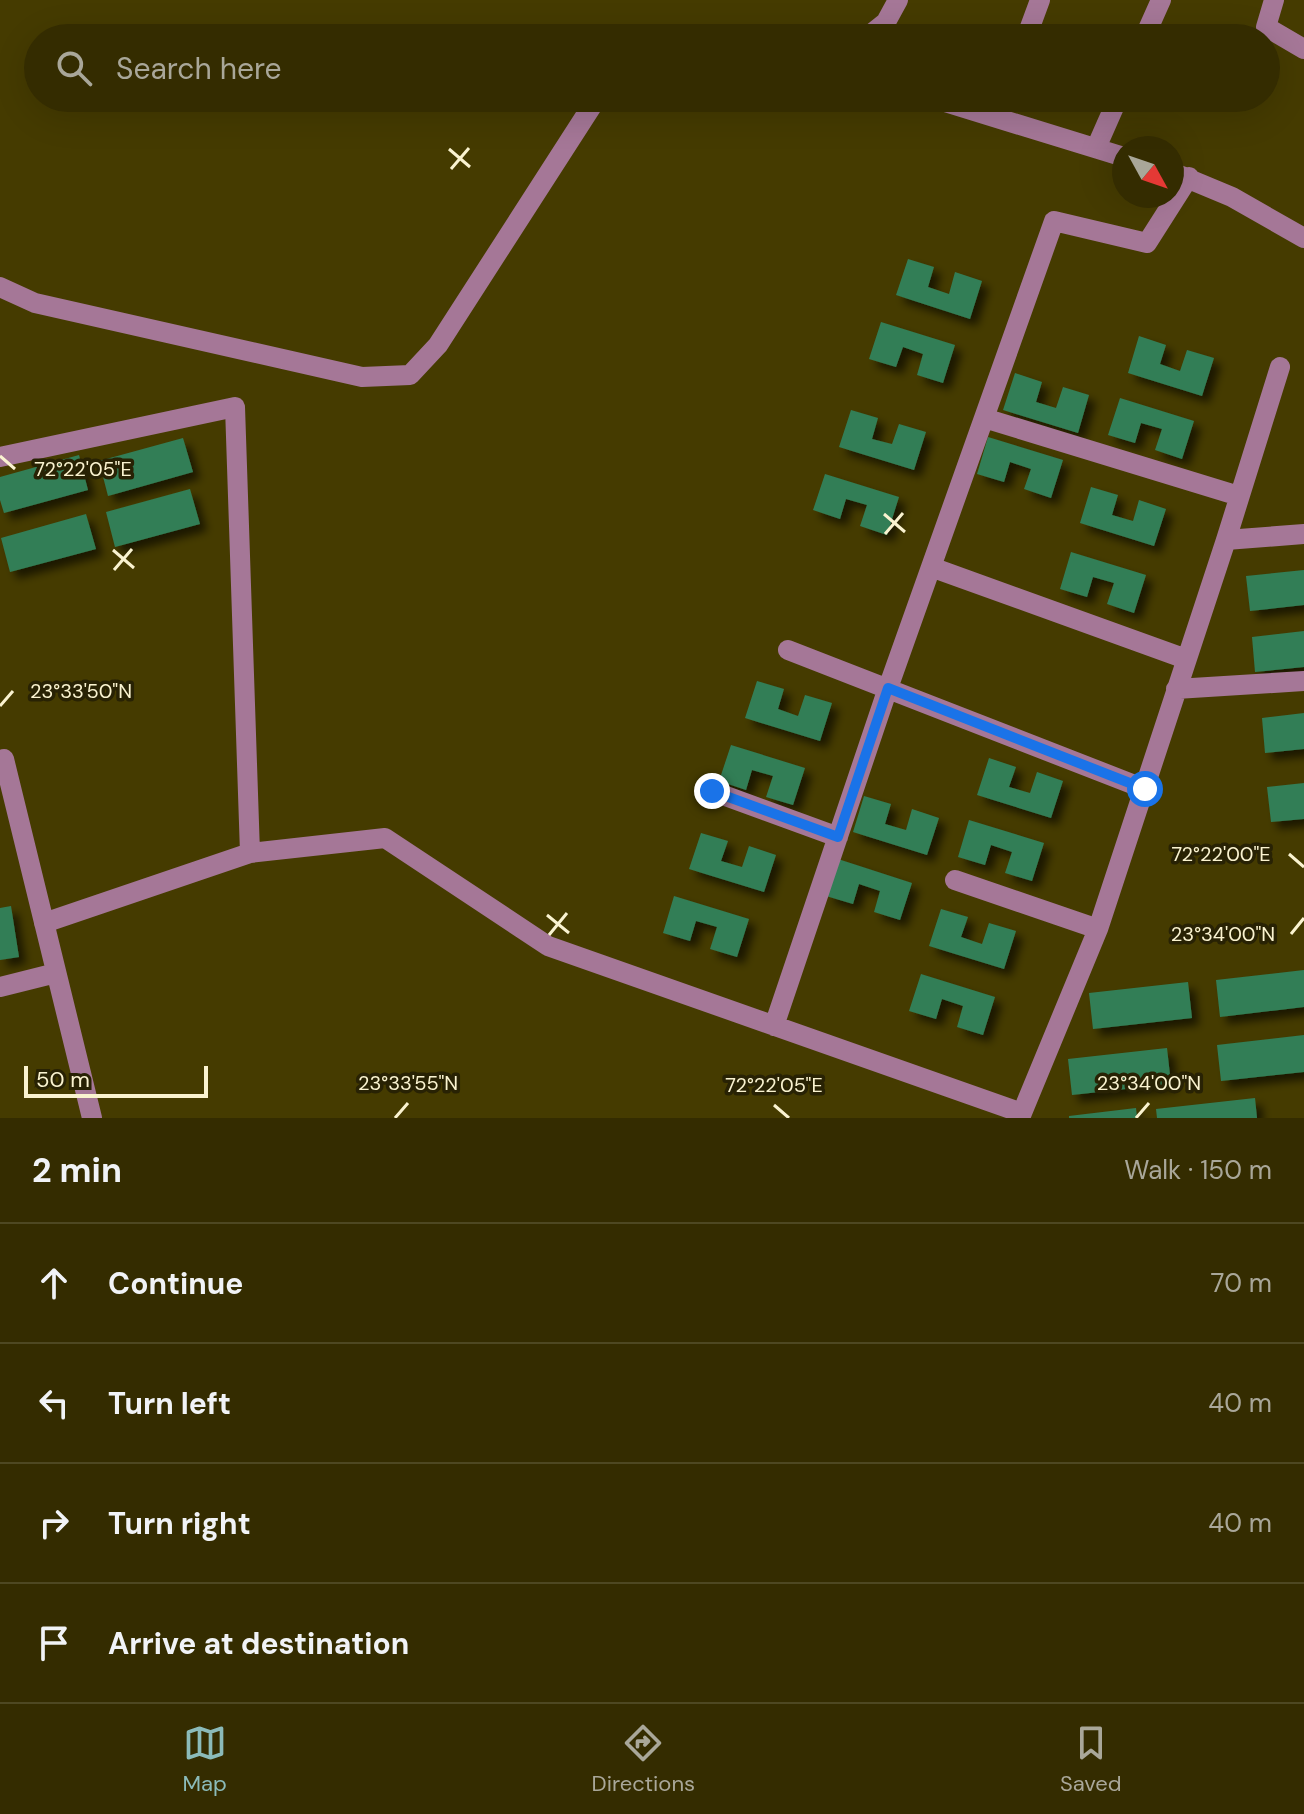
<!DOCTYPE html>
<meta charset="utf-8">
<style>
body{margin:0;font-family:"DM Sans",sans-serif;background:#3f380f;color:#f1f3f6}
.compass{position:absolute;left:1112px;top:136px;width:72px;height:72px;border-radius:50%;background:#342c00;box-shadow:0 8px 32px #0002;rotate:130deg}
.scale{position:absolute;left:24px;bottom:20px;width:184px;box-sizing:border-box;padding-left:8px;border:4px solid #faf3d0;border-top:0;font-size:22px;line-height:28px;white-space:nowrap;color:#faf3d0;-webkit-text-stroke:6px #282204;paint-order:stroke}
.stop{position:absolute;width:24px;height:24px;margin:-18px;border:6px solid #1a73e8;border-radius:50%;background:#fff}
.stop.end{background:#1a73e8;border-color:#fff;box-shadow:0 2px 8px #0008}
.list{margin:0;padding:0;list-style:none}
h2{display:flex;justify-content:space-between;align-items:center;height:104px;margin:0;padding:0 32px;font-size:34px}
h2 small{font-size:26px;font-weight:400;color:#a9a799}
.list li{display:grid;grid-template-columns:52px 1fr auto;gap:24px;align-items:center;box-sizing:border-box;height:120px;padding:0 32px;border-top:2px solid #4e4822}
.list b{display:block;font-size:30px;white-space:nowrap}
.list em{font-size:26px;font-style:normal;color:#a9a799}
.icon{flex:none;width:44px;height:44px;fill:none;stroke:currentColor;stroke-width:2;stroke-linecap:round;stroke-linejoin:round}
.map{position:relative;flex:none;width:1304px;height:1118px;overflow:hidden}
.search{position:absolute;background:#342c00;box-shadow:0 8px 32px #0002;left:24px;right:24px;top:24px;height:88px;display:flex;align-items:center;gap:20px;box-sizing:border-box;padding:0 28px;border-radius:44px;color:#a9a799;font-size:30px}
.sheet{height:584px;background:#342c00}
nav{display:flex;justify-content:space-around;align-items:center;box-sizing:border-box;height:112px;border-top:2px solid #4e4822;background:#342c00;font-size:22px;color:#a9a799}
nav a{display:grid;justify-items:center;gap:4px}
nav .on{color:#8bbbb9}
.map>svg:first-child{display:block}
.building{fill:#327e57;filter:url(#shadow)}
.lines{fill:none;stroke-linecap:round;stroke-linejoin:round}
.minor{stroke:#a57797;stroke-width:20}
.route{stroke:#1a73e8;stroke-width:10}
.ticks{fill:none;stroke:#faf3d0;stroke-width:3}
.ticks-label{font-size:20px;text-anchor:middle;fill:#faf3d0;stroke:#282204;stroke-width:7;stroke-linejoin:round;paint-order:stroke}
</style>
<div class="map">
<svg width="1304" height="1118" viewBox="0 0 1304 1118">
<defs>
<filter id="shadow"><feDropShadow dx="7" dy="7" stdDeviation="4" flood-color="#0009"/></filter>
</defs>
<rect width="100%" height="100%" fill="#453b00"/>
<!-- building -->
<path class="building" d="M908 259 934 267 928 287 949 294 955 272 982 281 970 319 896 295Z
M881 322 955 345 943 383 917 375 923 354 903 347 896 367 869 359Z
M1139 336 1166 345 1160 364 1180 371 1187 350 1214 358 1202 396 1128 373Z
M1015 373 1042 382 1036 402 1056 408 1063 387 1089 395 1078 433 1003 410Z
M1120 398 1194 421 1182 459 1155 450 1162 429 1141 423 1135 443 1108 435Z
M851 410 878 418 872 439 892 444 899 424 926 432 914 470 839 447Z
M988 437 1063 460 1051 498 1024 489 1031 469 1010 462 1004 482 977 474Z
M183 438 193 472 108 496 99 461Z
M79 455 88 490 4 513 0 500V477Z
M825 474 899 497 887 535 860 526 867 505 846 499 840 519 813 510Z
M1091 487 1118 495 1112 515 1133 521 1139 500 1166 509 1154 546 1080 523Z
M190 489 200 524 115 547 106 512Z
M86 514 96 549 10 572 1 538Z
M1071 552 1146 575 1134 613 1107 604 1114 583 1093 577 1087 597 1060 589Z
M1304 570V605L1250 611 1246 576Z
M1304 631V667L1255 672 1252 637Z
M757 681 784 689 778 709 798 716 805 695 832 703 820 741 745 718Z
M1304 713V749L1265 753 1262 718Z
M731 745 805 768 793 805 766 797 773 776 752 770 746 790 719 781Z
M989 758 1016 767 1009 787 1030 793 1037 772 1063 781 1051 818 977 795Z
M1304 783V819L1271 822 1267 787Z
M864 796 891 804 885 824 906 830 912 809 939 818 927 855 853 832Z
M969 820 1044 843 1032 881 1005 873 1012 852 991 845 985 865 958 857Z
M701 833 728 841 721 861 742 867 749 846 776 855 764 892 689 869Z
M838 859 912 883 900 920 874 912 880 891 859 884 853 904 826 896Z
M674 896 749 919 737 957 710 949 717 927 696 921 690 941 663 933Z
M11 906 19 957 0 960V908Z
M941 909 968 917 961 937 982 944 989 923 1016 931 1004 969 929 946Z
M1304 970V1007L1220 1017 1216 980Z
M921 974 995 997 983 1035 957 1027 963 1006 942 999 936 1019 909 1011Z
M1188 982 1192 1018 1093 1029 1089 993Z
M1304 1035V1072L1221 1081 1217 1045Z
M1167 1048 1171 1084 1072 1095 1068 1059Z
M1255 1098 1257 1118H1157L1156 1109Z
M1136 1108 1137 1118H1069V1116Z"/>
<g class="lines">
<!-- minor -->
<path class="minor" d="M1274 0 1266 27 1304 49
M866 38 886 22 898 0
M1026 38 1040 0
M1144 38 1161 0
M932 98 1124 157
M1096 148 1118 98
M1172 172 1232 197 1304 238
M0 287 35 303 362 377 410 375 438 345 597 98
M984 418 1239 496
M0 457 235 407 250 853 385 838 548 946 1022 1113 1020 1118
M1226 540 1304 534
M931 567 1186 659
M788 650 1145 789
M1176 689 1304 681
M0 760 4 759 92 1118
M712 791 838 837
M955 880 1098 929
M44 923 250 853
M0 987 56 973
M774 1026 888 688 1054 221 1147 243 1189 177
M1022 1113 1098 929 1226 540 1280 367"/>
</g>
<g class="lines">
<!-- route -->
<path class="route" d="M712 791 838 837 888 688 1145 789"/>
</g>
<!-- ticks -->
<path class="ticks" d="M449 149 470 167M451 169 469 148M0 456 15 469M884 514 905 532M885 534 903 513M113 550 134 568M114 570 132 549M0 706 13 691M1289 854 1304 867M547 915 569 933M1291 934 1304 918M549 935 567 913M774 1105 789 1118M395 1118 408 1103M1136 1118 1149 1103"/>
<g class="ticks-label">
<text x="83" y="476">72°22'05"E</text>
<text x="81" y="698">23°33'50"N</text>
<text x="1221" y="861">72°22'00"E</text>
<text x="1223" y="941">23°34'00"N</text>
<text x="408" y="1090">23°33'55"N</text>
<text x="1149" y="1090">23°34'00"N</text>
<text x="774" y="1092">72°22'05"E</text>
</g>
</svg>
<svg class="compass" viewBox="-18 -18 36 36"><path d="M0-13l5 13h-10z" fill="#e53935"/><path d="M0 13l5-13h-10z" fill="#a9a799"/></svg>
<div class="scale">50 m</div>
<div class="stop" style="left:1145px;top:789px"></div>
<div class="stop end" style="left:712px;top:791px"></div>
<div class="search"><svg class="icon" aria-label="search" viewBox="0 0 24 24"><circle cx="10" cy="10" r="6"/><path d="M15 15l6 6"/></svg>Search here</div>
</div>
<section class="sheet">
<h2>2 min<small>Walk · 150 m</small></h2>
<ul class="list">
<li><svg class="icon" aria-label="ahead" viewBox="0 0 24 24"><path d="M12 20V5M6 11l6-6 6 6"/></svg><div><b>Continue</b></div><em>70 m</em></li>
<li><svg class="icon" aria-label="left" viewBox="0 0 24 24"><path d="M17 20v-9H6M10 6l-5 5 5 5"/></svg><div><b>Turn left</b></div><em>40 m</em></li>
<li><svg class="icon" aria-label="right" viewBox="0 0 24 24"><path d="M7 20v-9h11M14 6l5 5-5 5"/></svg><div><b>Turn right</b></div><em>40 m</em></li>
<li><svg class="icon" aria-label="arrive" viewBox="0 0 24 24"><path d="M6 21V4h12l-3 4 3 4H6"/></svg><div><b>Arrive at destination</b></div></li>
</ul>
</section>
<nav>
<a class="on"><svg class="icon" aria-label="map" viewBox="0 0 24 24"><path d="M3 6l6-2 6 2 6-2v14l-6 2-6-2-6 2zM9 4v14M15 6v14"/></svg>Map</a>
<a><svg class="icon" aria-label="directions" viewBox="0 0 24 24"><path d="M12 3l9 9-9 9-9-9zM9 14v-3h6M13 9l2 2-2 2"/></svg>Directions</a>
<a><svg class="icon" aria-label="saved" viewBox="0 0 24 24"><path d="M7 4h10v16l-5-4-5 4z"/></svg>Saved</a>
</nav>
